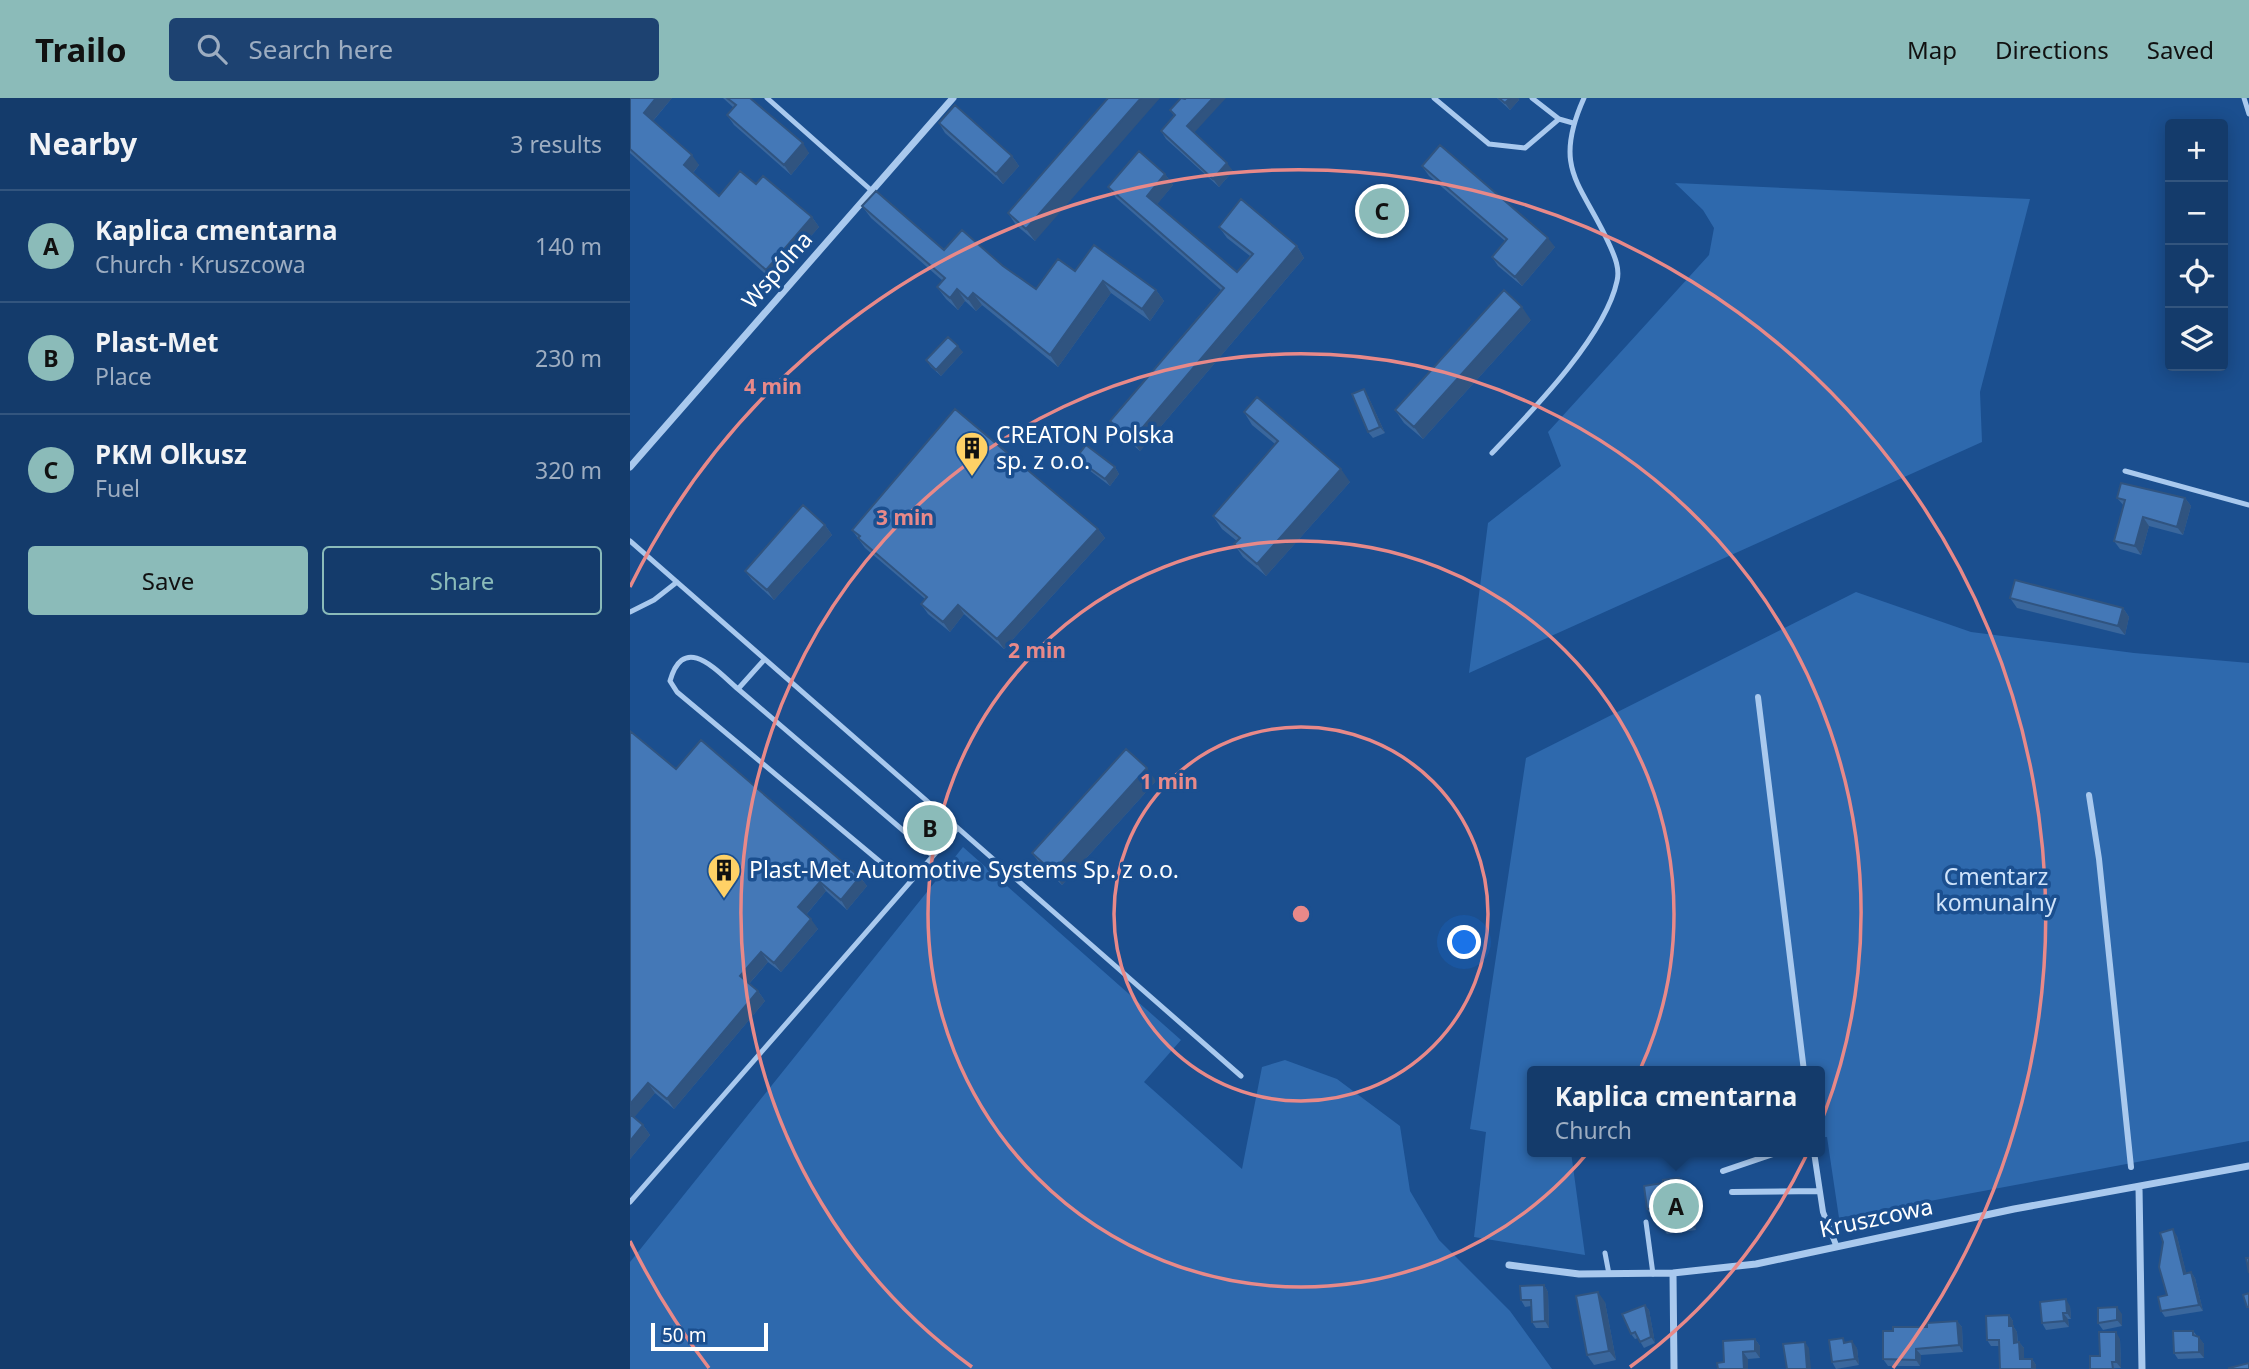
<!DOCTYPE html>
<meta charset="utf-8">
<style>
body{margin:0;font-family:"Noto Sans",sans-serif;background:#1d4271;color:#f1f3f6}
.controls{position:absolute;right:21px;top:21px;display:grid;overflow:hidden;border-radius:7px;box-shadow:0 4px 18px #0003}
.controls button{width:63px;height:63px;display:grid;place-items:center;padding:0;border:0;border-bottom:2px solid #33557e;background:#143b6b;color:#f1f3f6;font:35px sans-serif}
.scale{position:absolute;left:21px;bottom:18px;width:117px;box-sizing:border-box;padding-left:7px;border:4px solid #fff;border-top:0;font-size:19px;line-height:24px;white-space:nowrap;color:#fff;-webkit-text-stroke:5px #1b4f8f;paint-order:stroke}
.you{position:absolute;left:835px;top:845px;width:24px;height:24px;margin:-18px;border:5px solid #fff;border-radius:50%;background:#1a73e8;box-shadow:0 0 0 10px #1a73e833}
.badge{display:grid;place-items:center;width:46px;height:46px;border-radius:50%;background:#8bbbb9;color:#111;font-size:23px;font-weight:700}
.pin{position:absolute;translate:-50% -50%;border:4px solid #fff;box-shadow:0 2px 7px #0006}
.popup{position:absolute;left:897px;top:968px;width:298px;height:91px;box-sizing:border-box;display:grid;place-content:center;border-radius:7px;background:#143b6b;filter:drop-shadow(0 2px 5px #0005);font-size:23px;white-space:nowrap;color:#9dadc1}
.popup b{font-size:26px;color:#f1f3f6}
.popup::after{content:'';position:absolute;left:50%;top:100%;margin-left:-14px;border:14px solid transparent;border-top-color:#143b6b}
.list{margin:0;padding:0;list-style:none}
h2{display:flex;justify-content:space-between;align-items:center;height:91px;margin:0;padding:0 28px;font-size:30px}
h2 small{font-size:23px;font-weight:400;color:#9dadc1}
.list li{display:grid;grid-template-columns:46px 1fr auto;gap:21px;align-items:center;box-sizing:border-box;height:112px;padding:0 28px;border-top:2px solid #33557e}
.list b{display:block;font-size:26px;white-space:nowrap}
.list p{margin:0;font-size:23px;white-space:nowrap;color:#9dadc1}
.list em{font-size:23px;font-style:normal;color:#9dadc1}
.actions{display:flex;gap:14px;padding:21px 28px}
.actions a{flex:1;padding:16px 0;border:2px solid #8bbbb9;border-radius:7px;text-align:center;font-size:24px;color:#8bbbb9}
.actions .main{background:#8bbbb9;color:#111}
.icon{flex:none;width:38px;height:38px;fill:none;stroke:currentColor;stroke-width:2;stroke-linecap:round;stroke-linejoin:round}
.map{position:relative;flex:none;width:1619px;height:1271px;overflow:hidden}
header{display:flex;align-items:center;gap:42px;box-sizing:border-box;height:98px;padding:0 35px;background:#8bbbb9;color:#111}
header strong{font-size:33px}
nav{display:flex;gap:38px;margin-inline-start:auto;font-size:24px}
.search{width:490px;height:63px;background:#1d4271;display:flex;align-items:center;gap:18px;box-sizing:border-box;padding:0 24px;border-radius:7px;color:#9dadc1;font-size:26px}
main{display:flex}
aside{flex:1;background:#143b6b}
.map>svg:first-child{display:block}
.green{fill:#2e69ad}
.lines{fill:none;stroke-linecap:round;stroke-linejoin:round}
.service{stroke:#a9c9ee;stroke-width:5}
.pedestrian{stroke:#a9c9ee;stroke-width:6}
.minor{stroke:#a9c9ee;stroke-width:7}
.wall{fill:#3a679d}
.shaded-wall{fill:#305480}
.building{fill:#4478b7;stroke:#305480;stroke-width:2}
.ring{fill:none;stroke:#e88989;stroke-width:3.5}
.labels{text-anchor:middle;stroke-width:7;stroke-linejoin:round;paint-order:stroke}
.street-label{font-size:23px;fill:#fff;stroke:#1b4f8f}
.poi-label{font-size:23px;fill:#fff;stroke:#1b4f8f;text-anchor:start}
.park-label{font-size:23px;fill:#cfe3fa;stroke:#1b4f8f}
.centre{fill:#e88989;stroke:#1b4f8f;stroke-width:3.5}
.ring-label{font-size:21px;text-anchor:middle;font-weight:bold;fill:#e88989;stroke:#1b4f8f;stroke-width:7;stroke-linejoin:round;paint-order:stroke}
</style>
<header>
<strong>Trailo</strong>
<div class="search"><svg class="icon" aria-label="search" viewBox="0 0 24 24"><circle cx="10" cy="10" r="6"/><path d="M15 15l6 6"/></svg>Search here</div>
<nav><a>Map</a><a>Directions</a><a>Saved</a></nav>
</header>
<main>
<aside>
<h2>Nearby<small>3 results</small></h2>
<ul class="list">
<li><span class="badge">A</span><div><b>Kaplica cmentarna</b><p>Church · Kruszcowa</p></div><em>140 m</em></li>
<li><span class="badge">B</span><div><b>Plast-Met</b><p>Place</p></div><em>230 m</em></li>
<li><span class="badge">C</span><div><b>PKM Olkusz</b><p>Fuel</p></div><em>320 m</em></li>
</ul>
<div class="actions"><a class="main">Save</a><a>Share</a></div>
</aside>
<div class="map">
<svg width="1619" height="1271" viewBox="0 0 1619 1271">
<rect width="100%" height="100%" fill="#1b4f8f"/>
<!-- green -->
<path class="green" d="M1045 85 1400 101 1350 294 1352 344 839 575 858 425 931 368 918 334 1079 157 1084 130 1073 112Z
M1226 494 1341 534 1504 555 1619 565V1043L1209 1120 1197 1039H1190V973H902V1054H941L955 1157 844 1139 856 1034 840 1031 896 660Z
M333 749 551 942 514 984 612 1071 632 969 655 962 707 981 770 1028 780 1093 809 1142 880 1213 922 1271H0V1164Z"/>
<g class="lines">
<!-- service -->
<path class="service" d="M137 0 242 93
M804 0 859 46 895 50 929 21
M902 0 929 21 943 25
M1614 0 1619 16
M862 355C901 314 975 239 987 183 990 171 985 159 980 148 953 86 921 73 954 0
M1495 373 1619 407
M0 443 611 978
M0 514 24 502 47 484
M134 562 108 591C87 573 54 534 40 583L47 594 254 767
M108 591 303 758 327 731
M0 1104 303 758
M1016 1124 1023 1176
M975 1155 979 1176"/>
<!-- pedestrian -->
<path class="pedestrian" d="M1128 599 1174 973
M1459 697 1469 761 1501 1069
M1184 1054 1193 1114 1206 1147
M1093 1073 1149 1054
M1102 1094 1189 1093"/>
<!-- minor -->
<path class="minor" d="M0 369 323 0
M1509 1089 1512 1271
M879 1167 949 1176 1043 1175 1126 1166 1384 1111 1619 1068
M1043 1175 1044 1271"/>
</g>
<!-- wall -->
<path class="wall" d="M0 0H42L23 23 69 67 63 75 89 98 126 86 182 119 189 129 142 182 0 55Z
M93 0H120L179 55 161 77 104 27 97 17 104 10Z
M478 0 405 143 386 127 378 115Z
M867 0H888L889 2 880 12Z
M540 12 603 73 589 89 536 41 531 33 544 18Z
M309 25 382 58 389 68 373 86 315 35Z
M792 68 925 149 892 188 868 168 862 159 875 143 799 78Z
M535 76 543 87 527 106 607 174 620 158 597 140 589 129 667 148 674 160 510 353 488 334 480 323 591 192 486 100 478 89Z
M232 108 314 152 373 168 406 191 445 173 526 192 534 203 520 223 481 195 428 269 352 207 346 213 335 203 328 212 316 201 307 189 313 183 241 120Z
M901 222 793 341 774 325 765 312Z
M333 254 311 278 301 269 296 262Z
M738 298 755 335 743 340 738 334Z
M614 314 720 384 636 478 613 459 604 446 607 443 592 431 583 418 645 346 622 327Z
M446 360 485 369 489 376 480 388 451 366Z
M1487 400H1555L1561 408 1553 437 1519 428 1511 457 1490 451 1484 443 1494 408Z
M195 427 202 437 144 502 122 482 115 473Z
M468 431 475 440 374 551 334 516 320 534 298 516 291 506 295 501 235 450 222 432Z
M1380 500 1493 510 1499 519 1495 537 1387 510Z
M0 633 46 671 230 779 237 788 217 812 196 793 176 817 188 831 151 874 138 864 119 886 128 893 135 903 44 1011 25 995 4 1019 13 1027 20 1037 0 1061Z
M526 683 432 787 411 767 402 755Z
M1049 1080 1056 1091 1069 1100 1070 1116 1064 1117 1066 1132 1037 1136 1030 1126V1120L1024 1121 1017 1111 1033 1085Z
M1547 1138 1556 1175 1561 1174 1565 1180 1573 1213 1535 1219 1531 1213 1537 1197Z
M914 1187 918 1194 919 1230H906L902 1224 901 1208 895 1209 891 1202Z
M975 1204 986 1262 964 1267 957 1257Z
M1015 1207 1019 1212 1025 1245 1014 1250 1008 1240 1005 1241 1001 1236Z
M1440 1208 1441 1221H1438L1439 1229 1416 1232 1412 1225Z
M1492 1216V1228L1473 1232 1468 1225Z
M1379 1217 1383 1223V1228L1387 1234 1388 1245 1389 1244 1394 1250V1261H1402L1406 1267V1271H1370L1369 1248H1361L1357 1242 1356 1218Z
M1327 1223 1332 1229 1333 1254 1291 1257 1290 1268H1258L1253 1261 1263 1233 1297 1229Z
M1563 1233 1574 1246V1260L1548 1261 1544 1255Z
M1125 1241 1130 1248V1260L1118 1261V1271L1094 1264Z
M1490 1241 1491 1270 1460 1271 1470 1258Z
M1216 1244 1227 1250 1229 1267 1206 1271 1202 1264Z"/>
<!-- shaded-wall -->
<path class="shaded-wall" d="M26 0H42L21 25 14 15Z
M511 0H530L405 143 396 131Z
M583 0H596L563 36 557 28Z
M880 0H888L889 2 880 12 875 5Z
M173 45 179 55 161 77 154 67Z
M62 57 69 67 61 77 54 67Z
M382 58 389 68 373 86 366 76Z
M597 65 603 73 589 89 583 81Z
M535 76 543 87 525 109 517 98Z
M182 119 189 129 142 182 136 172Z
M918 140 925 149 892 188 885 179Z
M667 148 674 160 510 353 502 342Z
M473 183 481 195 428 269 420 257Z
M327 191 335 203 328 212 320 200Z
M526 192 534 203 520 223 512 211Z
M343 195 352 207 346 213 338 201Z
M892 209 901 222 793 341 784 329Z
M328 248 333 254 311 278 306 272Z
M734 291 738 298 755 335 750 329Z
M485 369 489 376 480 388 475 381Z
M711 371 720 384 636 478 627 466Z
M1555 400 1561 408 1553 437 1547 429Z
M1513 419 1519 428 1511 457 1505 448Z
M195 427 202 437 144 502 137 492Z
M468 431 475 440 374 551 367 541Z
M328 507 334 516 320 534 313 524Z
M1493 510 1499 519 1495 537 1488 528Z
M517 670 526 683 432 787 423 774Z
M230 779 237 788 217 812 211 802Z
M190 784 196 793 174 819 168 809Z
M181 821 188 831 151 874 144 865Z
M131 854 138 864 117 888 110 878Z
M128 893 135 903 44 1011 37 1001Z
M18 985 25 995 2 1022 0 1018V1006Z
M13 1027 20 1037 0 1061V1043Z
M1049 1080 1056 1089 1057 1101 1050 1091Z
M1062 1090 1069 1100 1070 1116 1064 1106Z
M1057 1107 1064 1117 1066 1132 1059 1123Z
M1543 1131 1547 1138 1558 1182 1554 1176Z
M1561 1174 1565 1180 1573 1213 1569 1207Z
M914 1187 918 1194 919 1230 915 1223Z
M968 1194 975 1204 986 1262 979 1253Z
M1436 1201 1440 1208 1441 1221 1437 1215Z
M1015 1207 1019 1212 1025 1245 1021 1239Z
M1487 1209 1492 1216V1228L1487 1222Z
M1433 1215 1438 1221 1439 1229 1434 1223Z
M1379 1217 1383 1223V1234L1379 1228Z
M1327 1223 1332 1229 1333 1254 1329 1247Z
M1383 1228 1387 1234 1388 1251 1384 1245Z
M1486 1234 1490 1241 1491 1270 1486 1264Z
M1569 1239 1574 1246V1260L1569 1254Z
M1125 1241 1130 1248V1260L1125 1253Z
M1222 1243 1227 1250 1229 1267 1225 1261Z
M1175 1244 1179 1250 1181 1271H1177Z
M1389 1244 1394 1250V1267L1390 1261Z
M1286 1251 1291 1257 1290 1268 1286 1262Z
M1113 1254 1118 1261V1271H1114Z
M1402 1261 1406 1267V1271H1402Z"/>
<!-- building -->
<path class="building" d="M0 0H26L14 15 62 57 54 67 89 98 110 73 126 86 133 78 182 119 136 172 0 51Z
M97 0H120L173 45 154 67 97 17 106 7Z
M478 0H511L396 131 378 115Z
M551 0 555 1 556 0H583L557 28 597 65 583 81 531 33 545 17 540 12Z
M869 0H880L875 5Z
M325 7 382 58 366 76 309 25Z
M810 47 918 140 885 179 862 159 877 141 792 68Z
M509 53 535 76 517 98 607 174 623 156 589 129 611 101 667 148 502 342 480 323 594 190 478 89Z
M246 93 314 152 332 132 373 168 406 191 428 161 445 173 464 147 526 192 512 211 473 183 420 257 343 195 338 201 327 191 320 200 307 189 315 180 232 108Z
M874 192 892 209 784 329 765 312Z
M318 239 328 248 306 272 296 262Z
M734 291 750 329 738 334 722 296Z
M627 299 711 371 627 466 604 446 610 440 583 418 648 343 614 314Z
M325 311 468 431 367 541 328 507 313 524 291 506 297 499 228 440 230 438 222 432Z
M456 347 485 369 475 381 446 360Z
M1491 385 1555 400 1547 429 1513 419 1505 448 1484 443 1495 402 1487 400Z
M173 407 195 427 137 492 115 473Z
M1385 482 1493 510 1488 528 1380 500Z
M0 633 46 671 71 642 230 779 211 802 190 784 168 809 181 821 144 865 131 854 110 878 128 893 37 1001 18 985 0 1006Z
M496 651 517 670 423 774 402 755Z
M0 1016 13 1027 0 1043Z
M1049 1080 1050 1091 1062 1090 1064 1106 1057 1107 1059 1123 1030 1126 1028 1110 1017 1111 1014 1088 1033 1085V1082Z
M1543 1131 1554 1176 1561 1174 1569 1207 1531 1213 1528 1199 1537 1197 1529 1169 1533 1144 1530 1135Z
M1616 1160H1619V1175Z
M914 1187 915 1223 902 1224 901 1202H891L890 1188Z
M968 1194 979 1253 957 1257 946 1198Z
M1619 1195V1209H1617L1613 1197Z
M1436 1201 1437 1215H1433L1434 1223 1412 1225 1410 1204Z
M1015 1207 1021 1239 1010 1244 1005 1234 1001 1236 992 1216Z
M1487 1209V1222L1468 1225V1210Z
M1379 1217V1228H1383L1384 1245 1389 1244 1390 1261H1402V1271H1370L1369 1242H1357L1356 1218Z
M1327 1223 1329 1247 1286 1251V1262L1253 1261V1233H1263V1229H1297V1225Z
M1543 1233H1563V1237L1569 1239V1254L1544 1255Z
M1469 1234H1486V1264H1482L1483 1271H1460V1258H1470Z
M1213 1240 1214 1245 1222 1243 1225 1261 1202 1264 1199 1242Z
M1125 1241V1253L1113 1254 1114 1271H1088L1087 1265 1094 1264 1093 1243Z
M1175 1244 1177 1271H1157L1153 1246Z
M1619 1265V1271H1599V1270Z"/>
<!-- distance rings -->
<g class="ring">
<circle cx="671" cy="816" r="187"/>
<circle cx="671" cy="816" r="373"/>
<path d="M342 1269A560 560 0 1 1 1000 1269"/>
<path d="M79 1270A746 746 0 0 1 0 1143M0 489A746 746 0 1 1 1263 1270"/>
</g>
<!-- icons -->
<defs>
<symbol id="building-pin" viewBox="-11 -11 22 30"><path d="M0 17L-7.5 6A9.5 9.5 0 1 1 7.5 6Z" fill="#ffd166" stroke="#1b4f8f"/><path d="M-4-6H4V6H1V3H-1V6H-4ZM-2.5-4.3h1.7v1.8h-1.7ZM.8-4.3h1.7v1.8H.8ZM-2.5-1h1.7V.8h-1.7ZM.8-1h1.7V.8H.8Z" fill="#111"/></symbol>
</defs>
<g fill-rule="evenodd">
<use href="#building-pin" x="323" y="331" width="38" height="52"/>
<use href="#building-pin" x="75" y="753" width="38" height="52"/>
</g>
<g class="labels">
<!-- street labels -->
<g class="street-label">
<text transform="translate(147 172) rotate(-49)" y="8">Wspólna</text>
<text transform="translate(1246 1120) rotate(-12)" y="8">Kruszcowa</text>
</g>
<!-- poi labels -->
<g class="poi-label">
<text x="366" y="345">CREATON Polska<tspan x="366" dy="26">sp. z o.o.</tspan></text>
<text x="119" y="780">Plast-Met Automotive Systems Sp. z o.o.</text>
</g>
<!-- park labels -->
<g class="park-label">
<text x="1366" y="787">Cmentarz<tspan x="1366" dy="26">komunalny</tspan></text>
</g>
</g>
<circle cx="671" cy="816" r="10" class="centre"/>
<g class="ring-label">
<text x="143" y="296">4 min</text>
<text x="275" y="427">3 min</text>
<text x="407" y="560">2 min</text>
<text x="539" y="691">1 min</text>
</g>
</svg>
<div class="controls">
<button>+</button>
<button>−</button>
<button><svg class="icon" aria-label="locate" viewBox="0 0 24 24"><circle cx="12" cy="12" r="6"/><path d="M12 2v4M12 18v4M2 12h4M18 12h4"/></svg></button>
<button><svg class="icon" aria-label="layers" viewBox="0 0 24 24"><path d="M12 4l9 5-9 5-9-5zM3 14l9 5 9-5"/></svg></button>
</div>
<div class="scale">50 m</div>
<div class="you"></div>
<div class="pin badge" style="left:1046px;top:1108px">A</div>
<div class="popup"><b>Kaplica cmentarna</b>Church</div>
<div class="pin badge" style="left:300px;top:730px">B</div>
<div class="pin badge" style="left:752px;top:113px">C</div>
</div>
</main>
